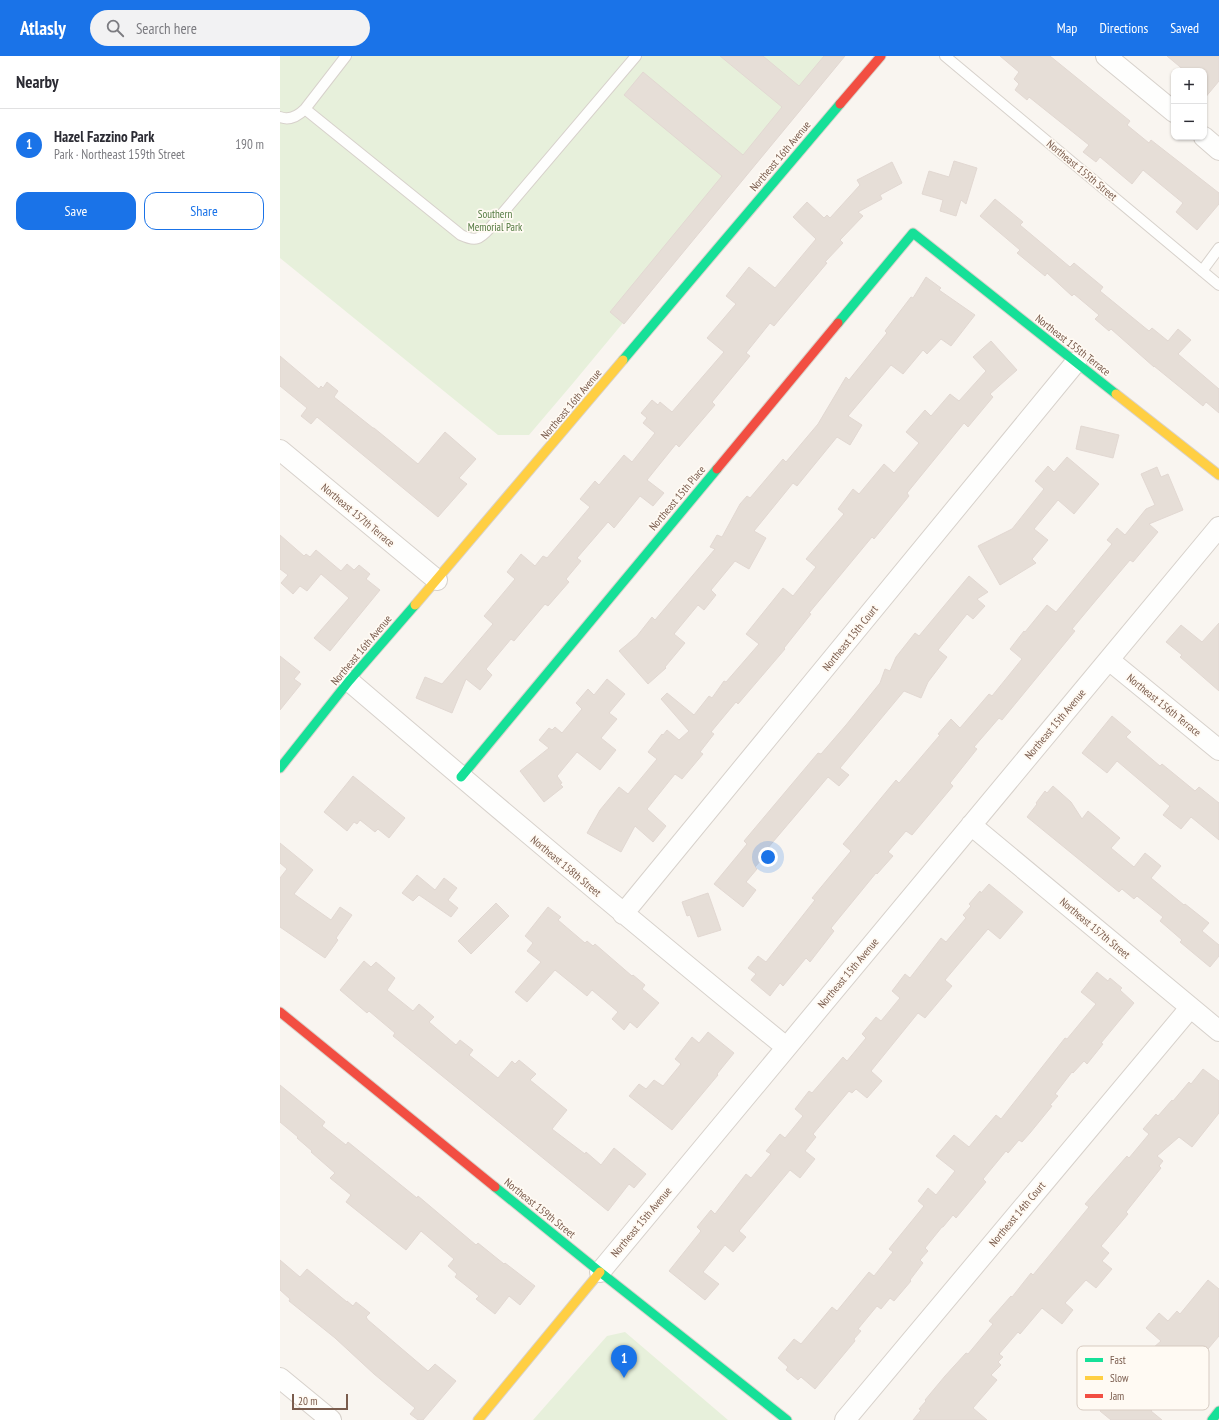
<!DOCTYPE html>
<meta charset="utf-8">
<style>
body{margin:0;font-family:"PT Sans Narrow",sans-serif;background:#f2f2f3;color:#2b2b33}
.controls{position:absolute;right:12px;top:12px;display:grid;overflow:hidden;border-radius:8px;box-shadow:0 1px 3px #0004}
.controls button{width:36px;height:36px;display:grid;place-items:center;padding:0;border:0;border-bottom:1px solid #e1e1e2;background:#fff;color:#2b2b33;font:20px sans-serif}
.scale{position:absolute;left:12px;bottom:10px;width:56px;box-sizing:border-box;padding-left:4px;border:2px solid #7a5c4d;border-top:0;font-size:11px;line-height:14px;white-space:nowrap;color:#7a5c4d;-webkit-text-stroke:3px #fffaf3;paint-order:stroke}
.you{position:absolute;left:488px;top:801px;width:14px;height:14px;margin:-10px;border:3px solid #fff;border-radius:50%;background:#1a73e8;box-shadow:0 0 0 6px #1a73e833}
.badge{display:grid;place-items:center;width:26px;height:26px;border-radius:50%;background:#1a73e8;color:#fff;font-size:13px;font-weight:700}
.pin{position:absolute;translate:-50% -33px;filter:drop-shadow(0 1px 2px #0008)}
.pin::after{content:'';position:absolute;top:21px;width:14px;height:12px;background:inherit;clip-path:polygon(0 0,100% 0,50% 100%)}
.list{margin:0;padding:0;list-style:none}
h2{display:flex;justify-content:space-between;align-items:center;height:52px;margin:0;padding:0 16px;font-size:17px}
h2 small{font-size:13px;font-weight:400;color:#7c7c81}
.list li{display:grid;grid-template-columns:26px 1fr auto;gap:12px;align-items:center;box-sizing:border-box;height:72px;padding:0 16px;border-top:1px solid #e1e1e2}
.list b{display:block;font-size:15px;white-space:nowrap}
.list p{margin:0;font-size:13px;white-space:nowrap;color:#7c7c81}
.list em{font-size:13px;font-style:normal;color:#7c7c81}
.actions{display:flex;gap:8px;padding:12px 16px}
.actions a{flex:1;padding:9px 0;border:1px solid #1a73e8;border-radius:12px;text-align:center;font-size:14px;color:#1a73e8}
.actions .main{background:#1a73e8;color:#fff}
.icon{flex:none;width:22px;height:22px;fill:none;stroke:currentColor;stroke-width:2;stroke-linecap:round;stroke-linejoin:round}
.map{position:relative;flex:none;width:939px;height:1364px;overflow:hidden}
header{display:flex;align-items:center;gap:24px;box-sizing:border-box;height:56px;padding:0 20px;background:#1a73e8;color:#fff}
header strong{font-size:19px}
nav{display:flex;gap:22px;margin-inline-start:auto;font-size:14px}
.search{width:280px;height:36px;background:#f2f2f3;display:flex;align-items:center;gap:10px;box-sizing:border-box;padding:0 14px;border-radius:22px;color:#7c7c81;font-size:15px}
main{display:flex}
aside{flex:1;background:#fff}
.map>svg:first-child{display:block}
.green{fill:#e7f0db}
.building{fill:#e6ded7;stroke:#e2d8d2}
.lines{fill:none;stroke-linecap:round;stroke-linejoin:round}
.lane-casing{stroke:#d7d1cb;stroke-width:12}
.street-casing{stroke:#d7d1cb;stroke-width:22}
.fast-casing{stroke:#d9d2cb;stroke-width:11}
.slow-casing{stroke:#d9d2cb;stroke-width:11}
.jam-casing{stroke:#d9d2cb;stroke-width:11}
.lane{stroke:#fefefd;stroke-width:10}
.street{stroke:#fefefd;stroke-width:20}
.fast{stroke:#16e098;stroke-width:9}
.slow{stroke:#ffcf43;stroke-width:9}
.jam{stroke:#f24e42;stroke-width:9}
.labels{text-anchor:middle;stroke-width:3.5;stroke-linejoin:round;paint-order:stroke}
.street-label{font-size:11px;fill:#7a5c4d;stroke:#fffaf3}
.park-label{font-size:11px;fill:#537a41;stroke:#fffaf3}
.key{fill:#fffaf3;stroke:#d7cbc1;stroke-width:1}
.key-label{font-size:11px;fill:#7a5c4d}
</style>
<header>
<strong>Atlasly</strong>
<div class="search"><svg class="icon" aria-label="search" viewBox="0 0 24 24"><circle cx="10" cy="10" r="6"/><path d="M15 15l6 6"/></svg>Search here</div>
<nav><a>Map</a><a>Directions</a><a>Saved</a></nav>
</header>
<main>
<aside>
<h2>Nearby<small></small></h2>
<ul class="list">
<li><span class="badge">1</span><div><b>Hazel Fazzino Park</b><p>Park · Northeast 159th Street</p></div><em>190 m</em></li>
</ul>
<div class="actions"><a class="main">Save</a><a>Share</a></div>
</aside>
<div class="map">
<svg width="939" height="1364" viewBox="0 0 939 1364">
<rect width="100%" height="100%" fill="#f9f5f0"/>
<!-- green -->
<path class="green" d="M0 0H564L294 326 249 379H218L0 202Z
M345 1276 448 1364H253L327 1280Z"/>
<!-- building -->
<path class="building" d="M440 0H483L519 30 544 0H565L344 268 330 256 442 120 344 39 363 16 463 99 502 51Z
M720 0H770L850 65 847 69 869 87 871 84 939 137V148L917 174 896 156 903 147 863 114 852 128 820 101 816 106 803 96 809 89 749 41 747 44 735 34 739 28 734 23 739 16Z
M887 0H939V25L924 43V15H905Z
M674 105 697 112 686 148 681 144 676 160 660 155 663 144 642 138 649 115 669 121Z
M612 106 622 127 600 139 602 143 578 156 583 160 560 184 563 187 545 206 547 207 494 270 490 267 466 297 470 300 432 346 435 349 399 391 396 388 367 424 384 437 373 450 360 440 334 472 328 466 297 502 301 505 286 523 289 526 268 550 265 548 234 585 231 583 206 613 212 619 200 634 186 623 172 657 136 642 145 621 162 628 213 568 204 560 235 523 227 516 241 498 255 510 263 500 267 502 310 451 300 443 315 425 319 429 344 399 352 406 375 377 363 367 367 362 361 357 372 344 378 349 380 346 392 356 444 296 427 282 456 248 446 240 469 211 495 232 536 183 513 161 527 146 544 162 547 159 550 162 580 129 577 124Z
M715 143 743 166 740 169 790 211 794 207 823 231 820 235 869 275 872 272 888 285 898 273 911 284 898 298 939 333V357L926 346 923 350 874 310V311L831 273 829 275 815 263 819 259 794 238 792 240 767 217 765 220 737 197 740 194 700 160Z
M646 221 661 232 659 234 695 259 671 290 661 283 647 298 643 294 623 318 611 309 568 360 582 369 570 389 557 381 517 430 513 427 474 475 486 482 469 513 455 505 431 534 436 539 424 554 418 549 394 578 405 587 385 611 386 612 368 628 339 595 357 580 372 561 375 564 435 493 430 491 437 479 442 481 460 448 467 440 470 442 503 403 506 406 538 368 566 321 569 324 607 277 605 275 631 241 633 242Z
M711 285 737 314 710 338 713 341 688 371 684 367 627 437 629 440 594 483 592 481 529 557 531 558 504 592 505 593 458 648 456 646 431 676 434 678 420 696 423 698 402 723 395 718 367 753 386 770 373 786 355 770 341 796 307 777 320 754 339 731 348 738 377 703 368 696 382 678 383 679 387 674 399 684 409 675 381 643 387 637 414 659 429 640 432 642 444 625 446 626 479 588 466 578 503 532 513 540 536 511 526 503 564 458 558 453 573 433 579 438 604 408 614 417 639 387 626 376 645 354 651 360 670 338 679 345 706 315 693 301Z
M0 300 39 333 41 330 43 332 47 326 58 335 54 341 93 372H94L138 408 165 376 196 403 179 422 187 428 158 461 37 361 31 368 21 360 27 352 0 330Z
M801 370 839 379 833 402 796 393Z
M787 401 819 428 794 458 778 444 754 473 768 484 752 503 756 507 720 529 698 490 732 473 764 433 755 425 768 410 774 416Z
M877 411 881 421 888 418 903 454 869 468 878 476 853 506 850 504 817 543 792 573 795 575 722 664 719 662 694 691 697 693 670 727 673 730 632 779 626 775 608 796 613 800 597 818 596 817 551 872 554 875 530 906 526 902 503 930 500 927 490 940 471 924 476 918 468 912 478 900 486 906 535 844 532 842 571 795 563 788 616 724 619 727 660 679 658 678 671 663 680 672 709 638 712 640 742 603 730 593 744 575 745 576 767 549 776 556 832 488 827 484 837 472 845 479 866 453 875 449 861 418Z
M0 479 24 500 26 498 30 501 36 494 61 515 67 508 74 514 79 509 90 518 86 523 100 534 50 595 34 582 69 542 41 518 27 535 20 530 13 538 1 527 8 519 0 513Z
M689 520 708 536 697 543 705 550 693 563 687 558 658 594 667 601 648 626 641 642 624 635 560 712 569 719 559 730 548 721 487 793 489 795 475 811 477 813 466 826 476 834 463 851 434 828 467 788 464 785 538 697 541 698 566 669 600 627 605 613 610 615 616 601 635 577 639 580Z
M939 567V635L900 601 902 599 886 586 901 569 922 586Z
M0 600 20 616 14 623 21 628 0 654Z
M327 623 345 638 329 657 337 663 321 682 336 694 320 714 297 696 277 720 282 727 280 728 283 731 264 746 240 715 269 692 259 684 269 672 272 674 275 671 282 677 302 653 296 647 308 633 314 639Z
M832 660 851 676 846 681 880 710 882 708 915 735 919 731 939 747V784L911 761 901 773 883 759 890 750 837 705 827 717 802 697Z
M73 720 125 762 109 782 98 773 95 776 80 764 77 768 74 766 67 775 44 756Z
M773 730 791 746 802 763 808 755 840 782 831 792 854 811 865 797 881 810 871 822 904 849 905 848 929 867 922 875 939 889V900L930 911 900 886 902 884 880 865 883 861 857 840 854 843 842 833 839 836 747 761 757 748 756 747 765 735 767 737Z
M0 787 33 814 14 838 51 864 60 851 72 859 56 882 58 884 45 902 0 871V822L7 813 0 807Z
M137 819 155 834 164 822 177 832 168 844 178 852 171 861 139 839 133 845 122 837Z
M709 828 743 856 720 883 708 873 665 924 672 930 645 962 638 957 591 1015 602 1025 587 1042 576 1033 572 1037 569 1035 533 1078 536 1081 525 1095 535 1103 520 1122 510 1114 459 1175 466 1181 453 1196 445 1189 423 1216 439 1228 425 1244 389 1215 421 1175 417 1171 431 1154 435 1158 466 1118 471 1122 491 1098 486 1095 500 1078 505 1082 523 1060 515 1053 529 1035 532 1037 563 1001 567 1005 586 982 582 978 596 961 601 965 620 942 612 935 625 918 630 922 661 882 666 886 686 862 683 859 691 850 689 848 700 835 701 837Z
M428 837 441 874 418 881 410 859 407 860 402 846Z
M216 847 229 860 191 898 178 885Z
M268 851 281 861 278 864 305 887 307 885 313 890 315 888 352 920 353 919 365 929 362 933 379 947 357 972 350 966 344 974 332 963 338 956 312 934 307 940 275 914 247 946 235 936 261 906 247 895 253 887 245 880Z
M84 905 91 911 96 906 115 922 107 934 133 955 139 948 154 961 149 966 176 989 180 984 193 994 189 999 218 1022 232 1005 235 1008 239 1004 256 1018 250 1024 287 1054 272 1073 305 1098 306 1096 321 1109 334 1092 366 1118 354 1132 349 1128 328 1155 113 980 115 977 89 955 87 957 60 934Z
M817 916 828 925 830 922 842 932 840 934 854 947 821 987 823 988 807 1008 804 1005 793 1017 792 1016 775 1038 778 1040 770 1049 772 1050 750 1077 742 1086 739 1084 728 1097 726 1095 703 1123 706 1126 676 1162 673 1159 663 1171H662L645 1192 648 1195 640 1204 643 1207 630 1224 631 1225 614 1245 610 1242 601 1253 597 1250 578 1273 581 1275 574 1283 575 1285 535 1333 521 1321 518 1324 506 1314 508 1311 498 1302 514 1283 521 1288 552 1251 557 1255 589 1216 594 1220 613 1196 609 1193 644 1150 638 1145 648 1132 656 1139 675 1115 656 1100 674 1079 689 1091 716 1059 721 1063 785 982 787 983 816 948 801 936Z
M428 976 454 997 437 1018 438 1019 392 1074 349 1040 359 1028 366 1033 374 1024 383 1030 401 1008 395 1003 412 981 419 987Z
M923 1013 939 1025V1057L912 1091 899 1081 877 1100 883 1105 879 1110 881 1112 846 1156 848 1158 821 1190 829 1197 822 1205 832 1213 816 1232 806 1224 785 1247 793 1254 782 1268 762 1252 740 1278 738 1276 719 1298 723 1301 718 1306 721 1309 711 1319 717 1324 693 1352 707 1364H633L641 1354 639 1353 646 1345 645 1344 665 1320 686 1297 688 1298 713 1268 709 1265 731 1240 732 1241 751 1217 753 1219 809 1151 805 1148 847 1100 849 1102 869 1078 863 1073 876 1058 878 1060 892 1044 893 1045 909 1026 911 1028Z
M0 1029 45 1066 42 1070 66 1089 68 1086 137 1142 138 1140 196 1189 198 1187 224 1208 225 1207 255 1230 240 1249 229 1240 215 1258 196 1243 199 1240 175 1221 177 1218 168 1210 174 1203 141 1175 126 1194 66 1146 71 1139 50 1122 55 1117 31 1096 32 1095 17 1082 18 1081 0 1066Z
M0 1204 20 1221 27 1213 67 1246V1245L73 1250 76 1246 90 1257 86 1261 88 1264 148 1315 155 1308 176 1325 143 1364H138L130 1358 135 1352 94 1318 55 1282 9 1245 10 1243 0 1234Z
M928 1224 939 1233V1280L917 1306 913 1302 889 1330 891 1332 871 1355 882 1364H831L820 1355 846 1322 845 1321 857 1306 881 1285 866 1272 879 1257 888 1265 897 1255 900 1258Z"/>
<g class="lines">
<defs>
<path id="lane" d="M665 0 939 229
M25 53 66 0
M0 61C10 65 18 60 25 53L181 179C196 186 200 183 210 172L356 0
M922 215 939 192"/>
<path id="street" d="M826 0 894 56
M924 81 939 94
M0 394 157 524
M829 604 939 694
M69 625C214 749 359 871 506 991
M691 769 939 975
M343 858 796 306
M320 1216 939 471
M0 1322 51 1364
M565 1364 910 952"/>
<path id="fast" d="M558 267 633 177 836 338
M343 304 560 48
M0 712 69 625 135 549
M181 721 437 413
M215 1131 320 1216 507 1364
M932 1364 939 1355"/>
<path id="slow" d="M836 338 939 419
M135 549 343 304
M198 1364 320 1216"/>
<path id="jam" d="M560 48 601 0
M437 413 558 267
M0 956 215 1131"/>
</defs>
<!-- lane casing -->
<use href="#lane" class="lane-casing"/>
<!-- street casing -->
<use href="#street" class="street-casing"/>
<!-- fast casing -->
<use href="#fast" class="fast-casing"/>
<!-- slow casing -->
<use href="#slow" class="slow-casing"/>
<!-- jam casing -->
<use href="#jam" class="jam-casing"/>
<!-- lane -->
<use href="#lane" class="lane"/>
<!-- street -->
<use href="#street" class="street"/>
<!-- fast -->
<use href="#fast" class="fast"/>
<!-- slow -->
<use href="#slow" class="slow"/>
<!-- jam -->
<use href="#jam" class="jam"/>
</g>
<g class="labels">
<!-- street labels -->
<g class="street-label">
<text transform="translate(500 100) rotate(-50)" y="4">Northeast 16th Avenue</text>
<text transform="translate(802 114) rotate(40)" y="4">Northeast 155th Street</text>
<text transform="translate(793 289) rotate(38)" y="4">Northeast 155th Terrace</text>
<text transform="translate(291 348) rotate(-50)" y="4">Northeast 16th Avenue</text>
<text transform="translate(397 442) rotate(-50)" y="4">Northeast 15th Place</text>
<text transform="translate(78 459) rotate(40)" y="4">Northeast 157th Terrace</text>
<text transform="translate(570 582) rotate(-51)" y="4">Northeast 15th Court</text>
<text transform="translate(81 594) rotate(-50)" y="4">Northeast 16th Avenue</text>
<text transform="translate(884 649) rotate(39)" y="4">Northeast 156th Terrace</text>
<text transform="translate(775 668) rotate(-50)" y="4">Northeast 15th Avenue</text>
<text transform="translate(286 810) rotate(40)" y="4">Northeast 158th Street</text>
<text transform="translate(815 872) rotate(40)" y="4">Northeast 157th Street</text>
<text transform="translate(568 917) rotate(-50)" y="4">Northeast 15th Avenue</text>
<text transform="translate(260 1152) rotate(39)" y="4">Northeast 159th Street</text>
<text transform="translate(737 1158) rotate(-50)" y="4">Northeast 14th Court</text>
<text transform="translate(361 1166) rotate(-50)" y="4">Northeast 15th Avenue</text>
</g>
<!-- park labels -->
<g class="park-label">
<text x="215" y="162">Southern<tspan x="215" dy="13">Memorial Park</tspan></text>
</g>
</g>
<!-- legend -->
<rect x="797" y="1290" width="132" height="64" rx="6" class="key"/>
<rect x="805" y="1302" width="18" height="4" fill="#16e098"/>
<rect x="805" y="1320" width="18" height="4" fill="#ffcf43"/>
<rect x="805" y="1338" width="18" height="4" fill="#f24e42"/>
<g class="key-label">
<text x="830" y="1308">Fast</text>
<text x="830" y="1326">Slow</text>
<text x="830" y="1344">Jam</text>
</g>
</svg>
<div class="controls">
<button>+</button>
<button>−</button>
</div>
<div class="scale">20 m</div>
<div class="you"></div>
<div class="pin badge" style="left:344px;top:1322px">1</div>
</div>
</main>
